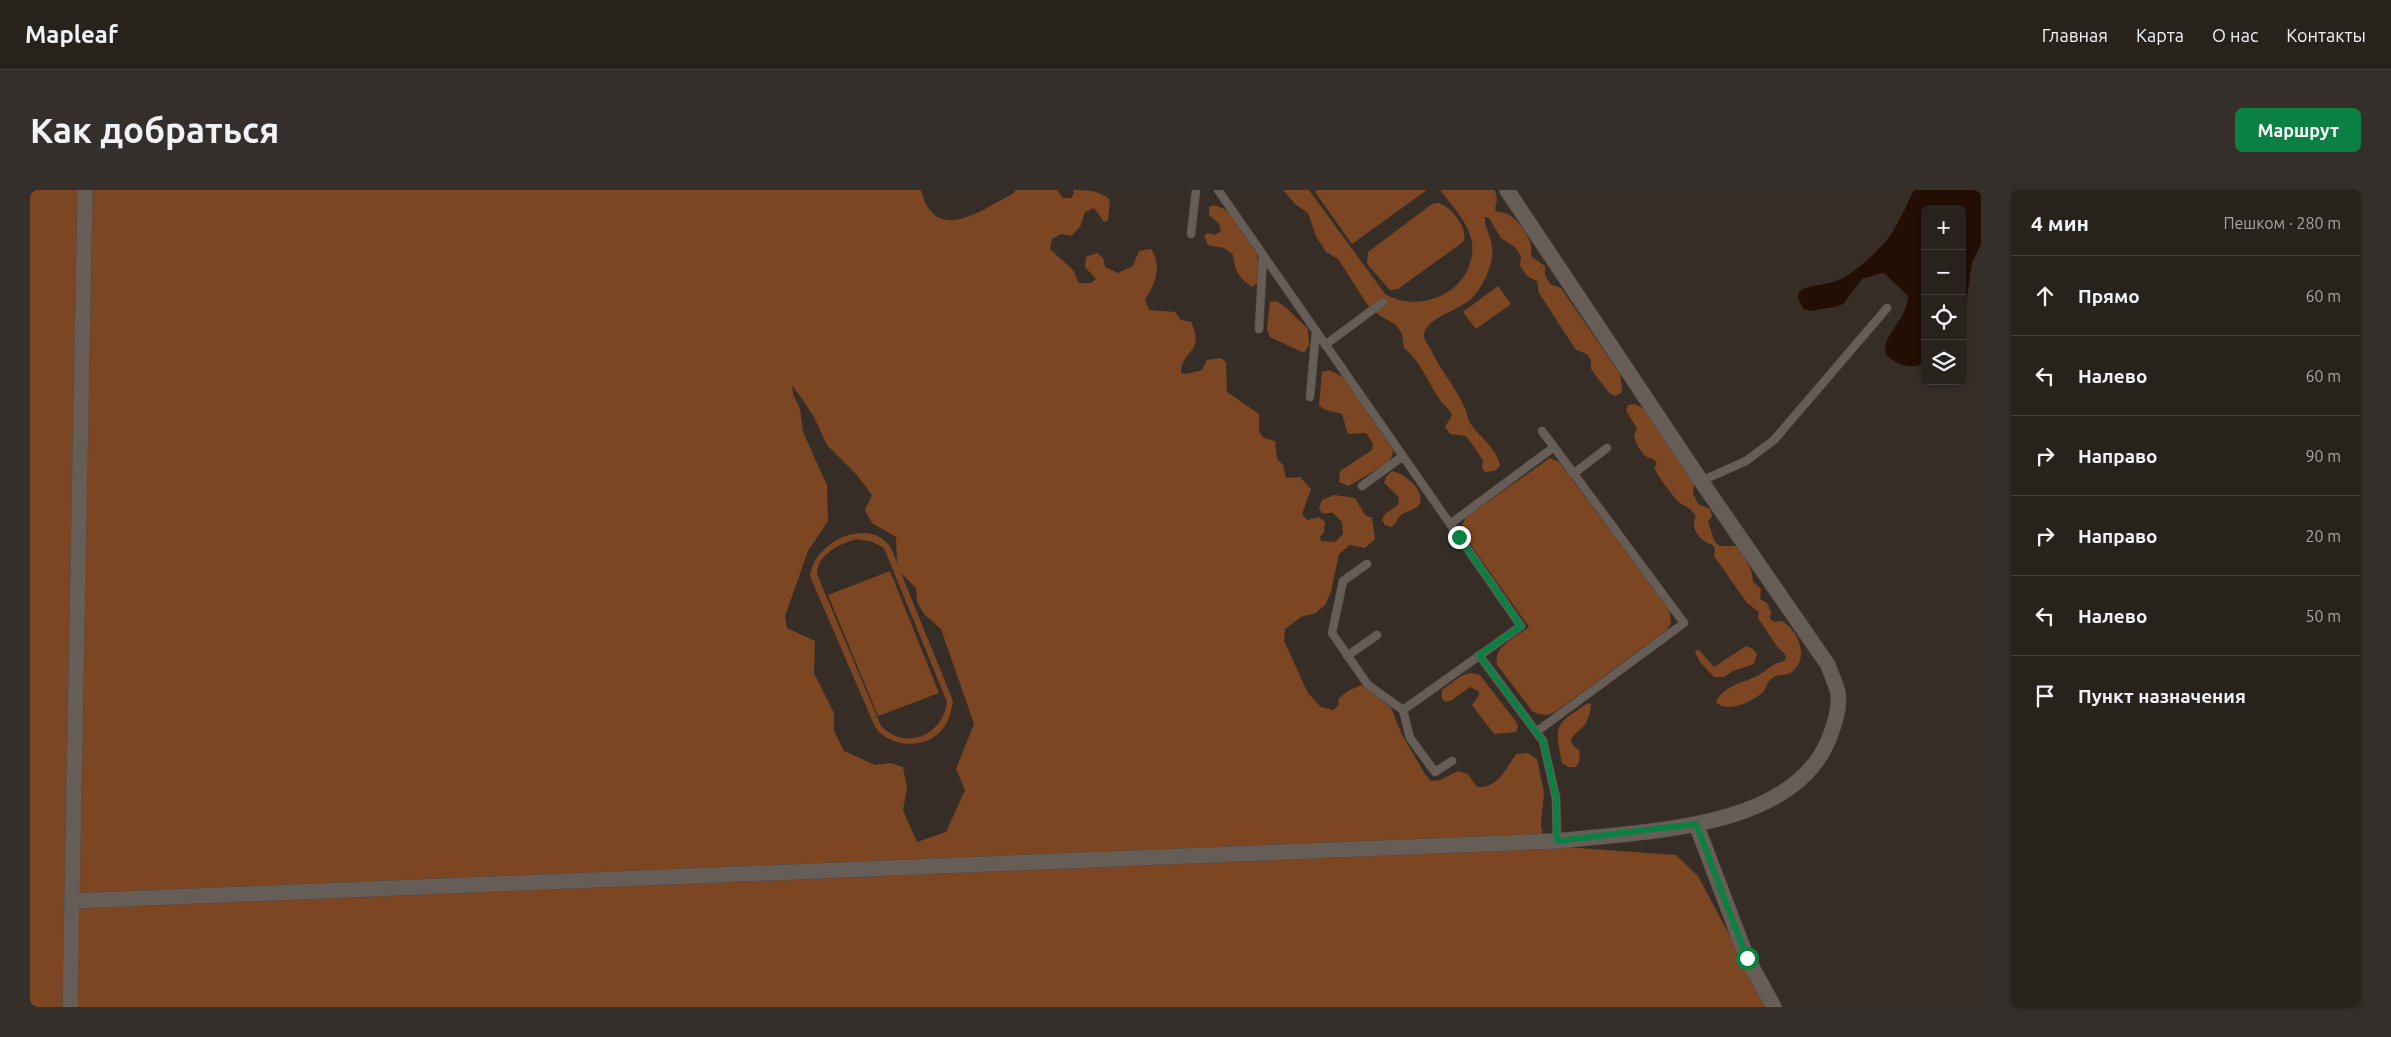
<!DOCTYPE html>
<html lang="ru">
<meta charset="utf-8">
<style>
body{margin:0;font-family:Ubuntu,sans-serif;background:#342f2a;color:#f1f3f6}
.controls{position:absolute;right:15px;top:15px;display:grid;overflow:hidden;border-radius:8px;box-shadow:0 1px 4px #0004}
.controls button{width:45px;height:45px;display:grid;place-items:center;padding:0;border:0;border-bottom:1px solid #443f3b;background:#28221d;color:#f1f3f6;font:25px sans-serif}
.stop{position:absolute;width:15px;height:15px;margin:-11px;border:4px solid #0b8043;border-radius:50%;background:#fff}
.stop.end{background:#0b8043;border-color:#fff;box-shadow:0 1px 5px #0008}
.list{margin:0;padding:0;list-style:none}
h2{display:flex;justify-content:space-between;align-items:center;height:65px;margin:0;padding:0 20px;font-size:21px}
h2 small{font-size:16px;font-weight:400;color:#a5a4a4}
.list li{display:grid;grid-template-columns:32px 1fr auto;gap:15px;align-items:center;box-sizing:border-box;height:80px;padding:0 20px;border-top:1px solid #443f3b}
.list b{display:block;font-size:19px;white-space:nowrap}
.list em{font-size:16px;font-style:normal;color:#a5a4a4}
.icon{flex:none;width:28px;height:28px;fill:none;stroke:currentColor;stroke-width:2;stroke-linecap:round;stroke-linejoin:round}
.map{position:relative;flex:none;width:1951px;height:817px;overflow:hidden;border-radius:8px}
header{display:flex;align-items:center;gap:30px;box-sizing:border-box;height:70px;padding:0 25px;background:#28221d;border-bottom:1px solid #443f3b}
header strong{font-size:24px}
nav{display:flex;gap:28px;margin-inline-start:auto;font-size:18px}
.intro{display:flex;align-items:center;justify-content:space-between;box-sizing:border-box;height:120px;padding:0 30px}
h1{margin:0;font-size:35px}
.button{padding:12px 22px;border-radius:8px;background:#0b8043;color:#fff;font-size:18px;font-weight:700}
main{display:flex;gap:30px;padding:0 30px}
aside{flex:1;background:#28221d;border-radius:8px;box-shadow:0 1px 4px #0004}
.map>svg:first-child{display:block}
.green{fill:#7c4623;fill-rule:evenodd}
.water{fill:#220e03}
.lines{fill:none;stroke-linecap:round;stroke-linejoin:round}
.lane-casing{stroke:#524a46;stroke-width:9}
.street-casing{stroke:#524a46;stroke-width:16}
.lane{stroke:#675d57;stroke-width:8}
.street{stroke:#675d57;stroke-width:15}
.route{stroke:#0b8043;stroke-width:6}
</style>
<header>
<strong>Mapleaf</strong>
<nav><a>Главная</a><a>Карта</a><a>О нас</a><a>Контакты</a></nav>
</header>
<div class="intro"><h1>Как добраться</h1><a class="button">Маршрут</a></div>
<main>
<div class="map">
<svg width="1951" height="817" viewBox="0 0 1951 817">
<rect width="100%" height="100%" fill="#362d27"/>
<!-- green -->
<path class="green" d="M0 0H891C905 56 951 20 984 3L985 0H1027L1033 8H1041L1044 3 1043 0C1058 0 1069 0 1080 10L1078 30 1074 32 1064 18 1055 22 1050 37 1041 46 1031 44 1022 49 1020 59 1043 80 1049 93H1061L1066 89 1055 77 1056 67 1067 63 1073 68 1075 77 1088 83 1103 76 1109 61 1121 59C1132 75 1126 94 1115 109L1119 120 1145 122 1151 130 1161 132C1176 163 1151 160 1151 183L1157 184 1172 180 1177 170 1191 168 1196 172 1197 202 1229 224V242L1234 248 1245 251 1247 269 1253 275 1256 288 1270 287 1281 299 1272 324 1277 330 1289 327 1295 332 1294 342 1290 347 1291 351 1305 352 1313 344 1312 332 1303 323H1292L1289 318 1292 310 1304 305 1325 308 1335 325 1342 328 1345 349 1335 358 1320 355 1309 364 1301 402 1295 415 1286 423 1271 427 1255 439 1254 451 1278 503 1291 517 1303 520 1308 516 1309 508 1318 501 1331 495 1361 517 1371 543 1395 584 1401 591 1410 590 1428 581 1438 584 1447 597C1468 598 1476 579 1486 564L1498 563 1507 569 1514 603 1511 634 1514 653 1521 656 1646 665 1668 686 1738 817H0ZM762 195 783 225 797 255 826 284 842 305 835 320 842 333 866 347 867 373C865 368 863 360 859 355 836 327 784 352 780 386L845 537C860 559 899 560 914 537 920 529 921 521 923 511L871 383 886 398 887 412 894 424 911 439 944 534 926 579 935 600 916 642 887 652 873 620 877 598 873 577 860 573 845 575 814 561 804 541V523L784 483 785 451 757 438 755 426 778 361 798 331 797 295 773 242 770 219 763 204ZM827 349 843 352 854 358 917 512C913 546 875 561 851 536L787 384C788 363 810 354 827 349Z
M1253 0H1279L1355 104C1392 126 1447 99 1442 53 1440 34 1421 15 1410 0H1465L1467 10 1465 19 1467 22C1483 21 1494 38 1500 52 1502 56 1500 62 1502 67L1515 76V85L1520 94 1531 98 1590 184 1592 198 1591 203 1585 206 1579 203 1561 179V170L1557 164 1546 160 1509 103 1507 91 1497 86 1490 76 1491 66 1485 57 1471 48 1459 28 1455 27C1454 37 1461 46 1462 56 1465 72 1453 97 1442 108 1430 120 1392 129 1394 147 1395 151 1399 156 1401 160 1410 180 1425 196 1434 216 1437 221 1437 228 1440 233 1450 247 1468 260 1470 276L1464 281 1455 282 1452 278 1453 270 1436 246 1420 244 1415 237 1422 225C1419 218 1414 216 1410 210 1398 193 1391 171 1374 158L1372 144 1366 135 1349 125 1337 114 1308 69 1296 62 1286 46 1278 23 1265 14Z
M1287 0H1397L1322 54 1285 2Z
M1407 13C1420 14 1440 40 1433 52L1368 99 1360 100 1337 74 1338 62 1402 14Z
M1184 15 1197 20 1227 64 1229 76 1227 93 1223 97C1209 89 1205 81 1203 65L1194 58 1178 55 1174 46 1177 43 1185 45 1191 41 1189 34 1179 25V17Z
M1468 96 1481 114 1446 139 1433 122Z
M1246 111 1254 116 1278 139 1279 155 1274 163 1240 147 1237 139 1240 112Z
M1299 180 1313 187 1363 260 1362 266 1359 272 1319 296 1309 292 1310 281 1342 260 1343 254 1336 243 1318 244 1312 224 1296 220 1289 216 1292 182Z
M1605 214 1616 220 1664 292 1663 303 1668 314 1680 319 1682 326 1678 332 1685 352 1690 356H1706C1714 367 1723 377 1723 392L1731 399 1730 409 1737 413 1741 422 1740 429 1745 432 1752 431C1768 441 1779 465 1764 480 1757 488 1747 482 1740 490 1736 494 1736 500 1732 503 1721 512 1697 524 1686 512 1692 497 1711 493 1725 487 1732 484 1738 478 1745 474 1750 472 1752 473 1756 469L1755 464 1748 458 1728 428 1729 422 1717 413 1684 366 1685 360 1683 355C1674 353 1664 344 1664 334 1664 331 1666 328 1665 325 1659 317 1658 318 1650 313 1646 311 1626 283 1624 278L1627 274C1624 268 1622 269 1617 267 1610 262 1606 253 1604 246L1607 239 1596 220 1598 215Z
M1520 268 1529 272 1639 419 1641 433 1637 440 1525 522 1517 525 1508 524 1502 521 1467 475C1463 456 1487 447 1499 437L1433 344 1431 338 1436 327Z
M1362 281C1374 283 1397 301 1389 315 1384 321 1377 320 1371 325 1367 329 1366 334 1361 337L1355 335 1352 330 1355 324 1368 315 1369 307 1354 293 1356 287Z
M860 381 909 503 848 526 798 405Z
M1716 456 1723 459 1727 464 1724 474 1703 481 1694 487H1684L1670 472 1665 462 1668 459 1684 477Z
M1440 483 1450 485 1484 529 1488 536 1486 542 1464 544 1442 515 1449 505 1448 501 1440 497 1422 510 1416 512 1412 509V500L1431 486Z
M1558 513 1561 514C1561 520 1558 532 1553 537 1546 545 1532 549 1550 561L1549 572 1546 577H1538L1532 573C1524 533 1525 535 1558 513Z"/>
<!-- water -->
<path class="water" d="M1884 0H1951V54L1942 73 1932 140V19H1895V173C1879 180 1868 175 1856 165 1851 144 1878 130 1878 106L1855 84 1852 83 1832 89 1813 114 1805 117 1780 121 1774 119C1756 95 1785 97 1799 93 1805 92 1811 89 1816 86 1830 78 1853 57 1861 44 1870 31 1877 14 1884 0Z"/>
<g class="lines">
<defs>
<path id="lane" d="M1188 0 1491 436 1373 520 1380 548 1405 582 1422 571
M1161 44 1166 0
M1229 139 1233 65
M1295 155 1353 112
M1280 207 1286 141
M1512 241 1524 257
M1543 284 1577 258
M1671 291 1716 271 1744 250 1857 118
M1332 296 1373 266
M1420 334 1524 257 1654 433 1506 542
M1337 374 1313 391 1302 443 1338 495 1373 520
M1449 465 1513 551 1526 608 1527 651
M1317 466 1347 445"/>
<path id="street" d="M1666 634 1717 768 1744 817
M43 711 1527 651C1611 641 1760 641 1798 551 1804 536 1810 520 1808 503 1806 494 1801 484 1798 475L1671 291 1477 0
M40 817 55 0"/>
</defs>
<!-- lane casing -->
<use href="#lane" class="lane-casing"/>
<!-- street casing -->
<use href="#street" class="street-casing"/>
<!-- lane -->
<use href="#lane" class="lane"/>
<!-- street -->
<use href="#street" class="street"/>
</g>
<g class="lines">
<!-- route -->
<path class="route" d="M1429 347 1491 436 1449 465 1513 551 1526 608 1527 651 1666 634 1717 768"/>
</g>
</svg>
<div class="controls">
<button>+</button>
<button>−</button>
<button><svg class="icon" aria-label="locate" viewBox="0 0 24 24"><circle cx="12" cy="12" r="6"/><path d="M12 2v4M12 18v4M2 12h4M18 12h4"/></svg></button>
<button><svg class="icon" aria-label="layers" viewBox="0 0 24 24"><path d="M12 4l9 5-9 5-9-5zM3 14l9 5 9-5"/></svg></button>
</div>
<div class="stop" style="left:1717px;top:768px"></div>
<div class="stop end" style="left:1429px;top:347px"></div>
</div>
<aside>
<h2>4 мин<small>Пешком · 280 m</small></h2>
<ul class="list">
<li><svg class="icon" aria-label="ahead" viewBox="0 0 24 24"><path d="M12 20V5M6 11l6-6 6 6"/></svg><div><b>Прямо</b></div><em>60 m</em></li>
<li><svg class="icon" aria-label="left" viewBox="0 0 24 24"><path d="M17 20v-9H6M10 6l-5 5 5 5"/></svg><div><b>Налево</b></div><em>60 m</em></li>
<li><svg class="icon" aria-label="right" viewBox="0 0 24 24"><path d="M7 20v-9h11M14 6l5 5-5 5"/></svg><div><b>Направо</b></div><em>90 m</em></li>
<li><svg class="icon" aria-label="right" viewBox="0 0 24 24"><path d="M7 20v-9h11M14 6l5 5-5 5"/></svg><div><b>Направо</b></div><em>20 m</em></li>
<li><svg class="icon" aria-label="left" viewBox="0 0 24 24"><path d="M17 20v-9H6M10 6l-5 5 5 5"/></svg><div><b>Налево</b></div><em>50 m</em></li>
<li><svg class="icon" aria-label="arrive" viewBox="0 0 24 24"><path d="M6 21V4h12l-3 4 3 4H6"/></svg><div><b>Пункт назначения</b></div></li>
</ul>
</aside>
</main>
